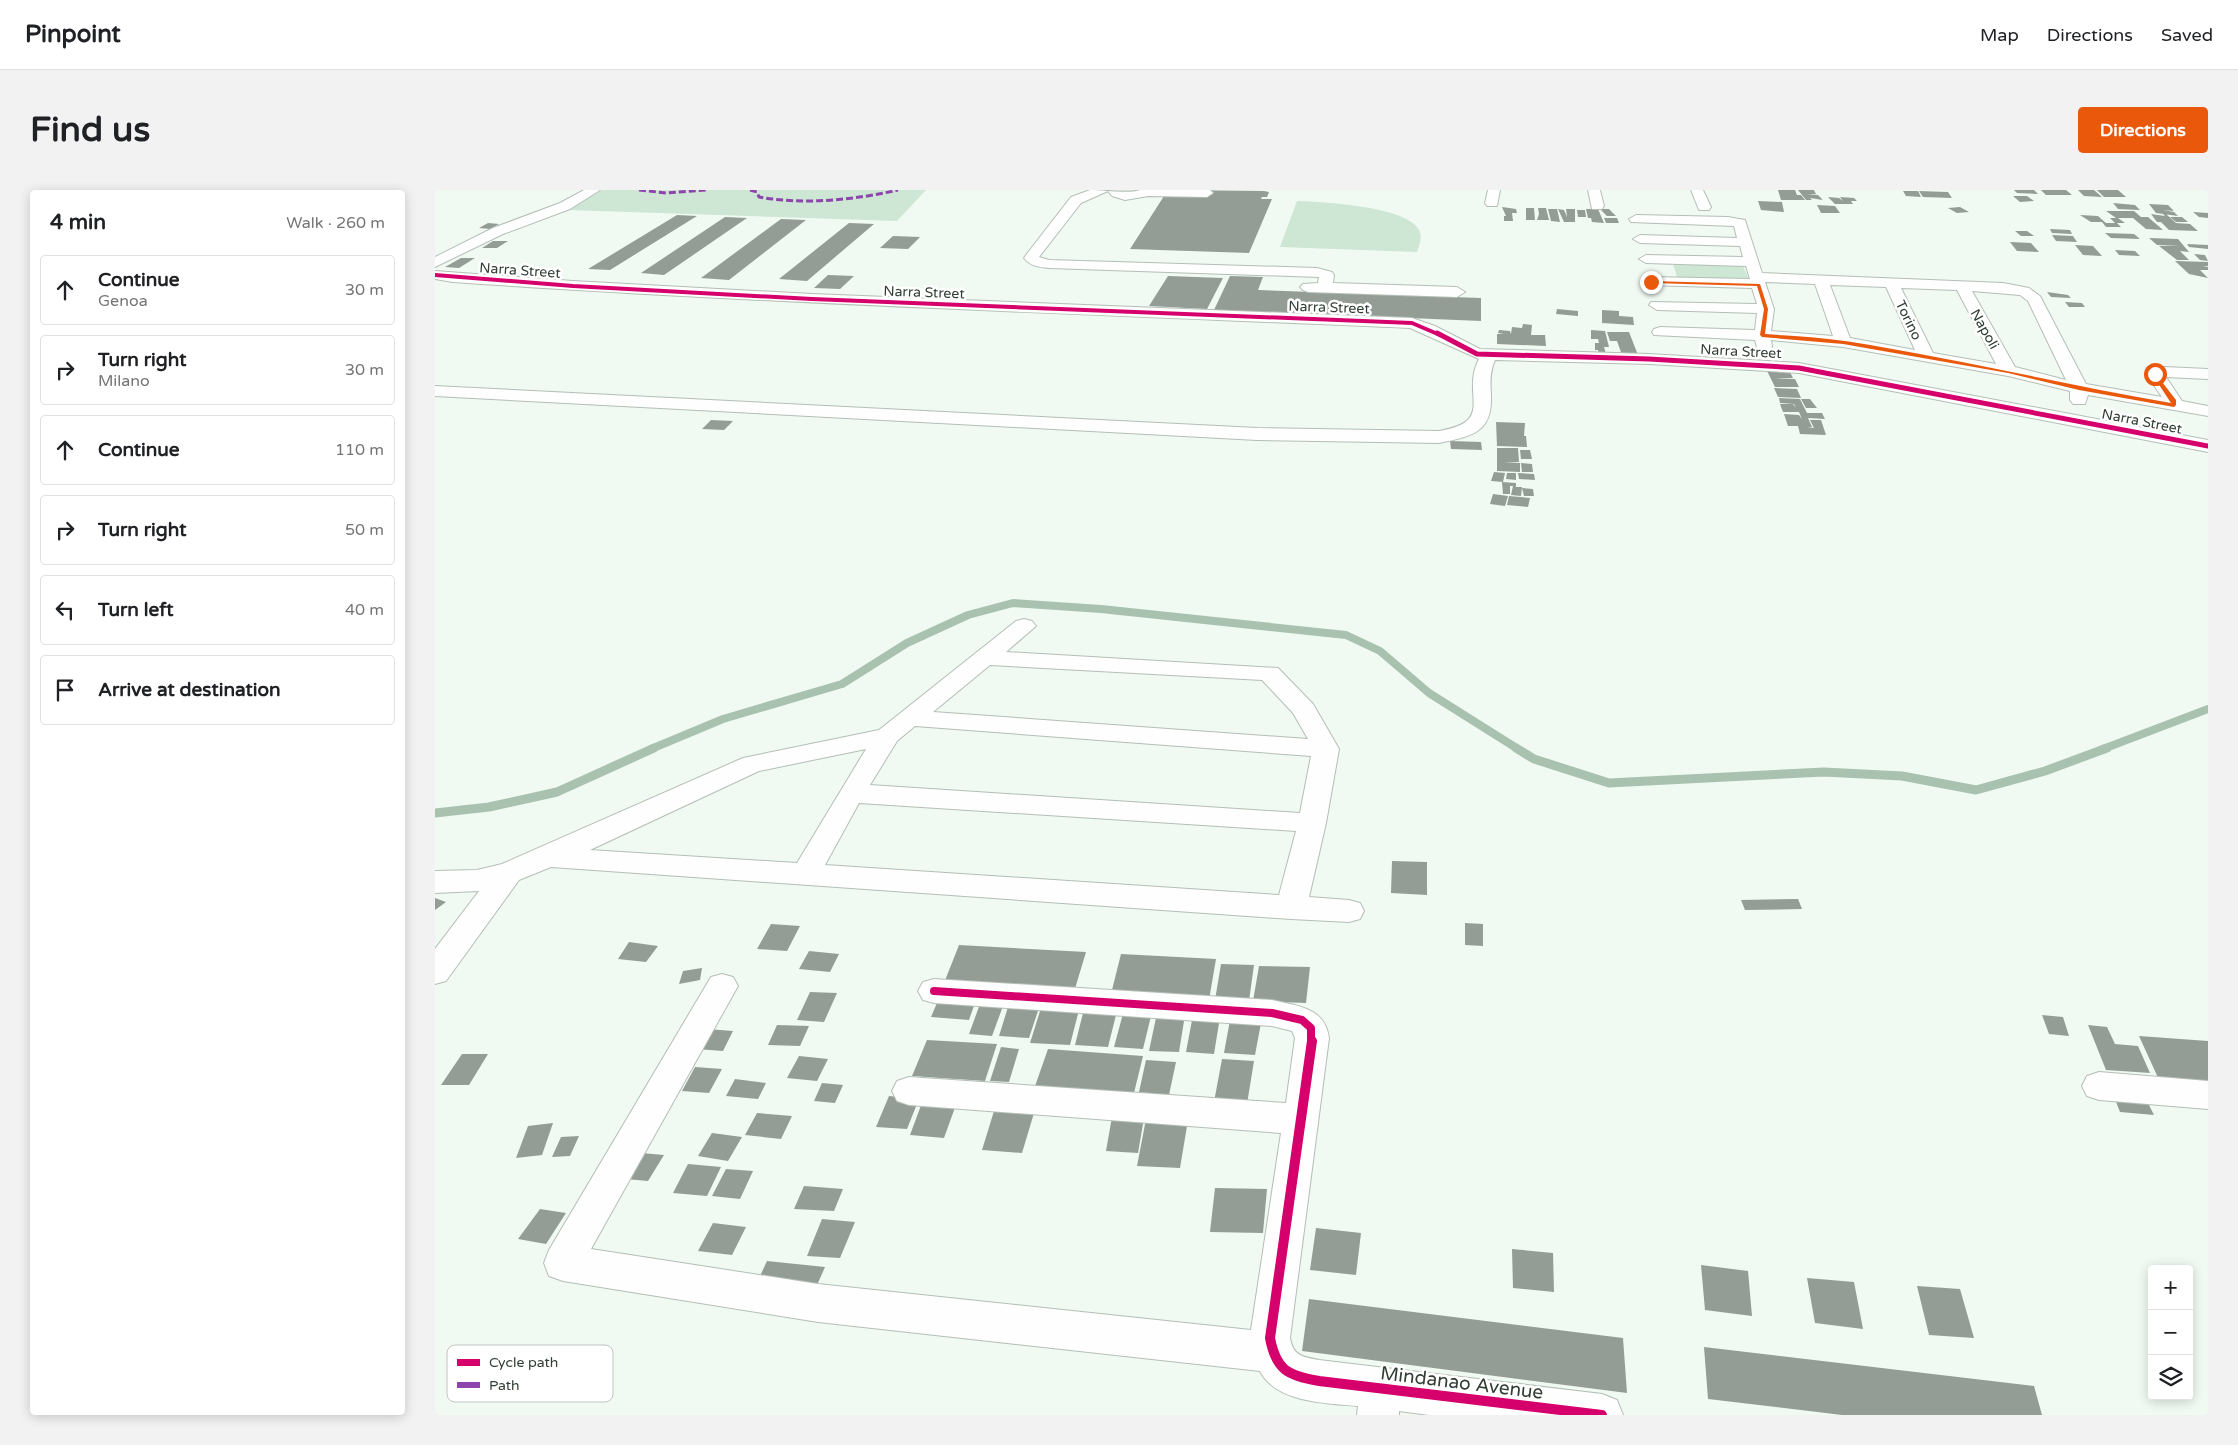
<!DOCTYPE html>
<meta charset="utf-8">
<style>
body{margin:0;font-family:"Varela Round",sans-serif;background:#f2f2f2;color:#202124}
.controls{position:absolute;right:15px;bottom:15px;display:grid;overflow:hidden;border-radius:5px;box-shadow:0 2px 12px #0003}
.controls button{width:45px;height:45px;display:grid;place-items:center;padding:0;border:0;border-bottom:1px solid #e0e0e0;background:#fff;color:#202124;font:25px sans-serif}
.stop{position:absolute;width:15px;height:15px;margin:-11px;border:4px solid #ea580c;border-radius:50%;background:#fff}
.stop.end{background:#ea580c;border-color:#fff;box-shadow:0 1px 5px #0008}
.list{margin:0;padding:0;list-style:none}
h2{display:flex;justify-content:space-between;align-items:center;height:65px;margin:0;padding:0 20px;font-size:21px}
h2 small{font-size:16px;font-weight:400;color:#757577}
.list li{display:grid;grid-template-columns:32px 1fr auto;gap:15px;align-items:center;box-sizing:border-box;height:70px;margin:0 10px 10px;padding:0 10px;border:1px solid #e0e0e0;border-radius:5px}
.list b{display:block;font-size:19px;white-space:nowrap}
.list p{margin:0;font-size:16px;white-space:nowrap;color:#757577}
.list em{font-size:16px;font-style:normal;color:#757577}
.icon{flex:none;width:28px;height:28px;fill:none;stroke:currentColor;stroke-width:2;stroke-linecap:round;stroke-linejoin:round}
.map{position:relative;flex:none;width:1773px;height:1225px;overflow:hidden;border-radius:5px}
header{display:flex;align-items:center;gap:30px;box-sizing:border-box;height:70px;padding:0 25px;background:#fff;border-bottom:1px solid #e0e0e0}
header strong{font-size:24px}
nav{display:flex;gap:28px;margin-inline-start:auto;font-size:18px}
.intro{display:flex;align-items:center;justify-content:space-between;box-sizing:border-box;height:120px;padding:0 30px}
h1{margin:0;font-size:35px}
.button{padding:12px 22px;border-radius:5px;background:#ea580c;color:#fff;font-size:18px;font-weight:700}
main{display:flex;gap:30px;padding:0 30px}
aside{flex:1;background:#fff;border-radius:5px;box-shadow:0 2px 12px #0003}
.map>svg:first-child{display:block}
.green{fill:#cee6d4}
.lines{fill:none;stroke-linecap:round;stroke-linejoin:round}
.stream-far1{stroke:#a8c2af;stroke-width:8}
.stream{stroke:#a8c2af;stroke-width:9}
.building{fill:#939d96}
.minor-casing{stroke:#b4beb6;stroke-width:2}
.minor{fill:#fdfefd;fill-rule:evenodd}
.quiet{stroke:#8e44ad;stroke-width:3;stroke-dasharray:7 3;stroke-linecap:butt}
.cycleway-far3-casing{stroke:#fff;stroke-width:5.5}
.cycleway-far2-casing{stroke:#fff;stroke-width:7}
.cycleway-far1-casing{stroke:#fff;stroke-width:11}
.cycleway-casing{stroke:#fff;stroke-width:13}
.cycleway-far3{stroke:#d6006c;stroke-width:4}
.cycleway-far2{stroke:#d6006c;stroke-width:5}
.cycleway-far1{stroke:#d6006c;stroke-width:8}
.cycleway{stroke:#d6006c;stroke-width:10}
.route{fill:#ea580c}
.labels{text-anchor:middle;stroke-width:5;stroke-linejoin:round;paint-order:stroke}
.far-street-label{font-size:14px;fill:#313e35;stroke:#fff}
.near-street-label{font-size:19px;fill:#313e35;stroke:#fff}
.key{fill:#fff;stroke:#c1c5c2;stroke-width:1}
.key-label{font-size:14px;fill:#313e35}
</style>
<header>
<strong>Pinpoint</strong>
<nav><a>Map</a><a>Directions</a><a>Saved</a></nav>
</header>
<div class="intro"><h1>Find us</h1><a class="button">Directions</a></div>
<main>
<aside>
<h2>4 min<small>Walk · 260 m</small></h2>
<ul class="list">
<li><svg class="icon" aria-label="ahead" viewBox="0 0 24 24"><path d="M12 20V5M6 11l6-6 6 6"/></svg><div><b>Continue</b><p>Genoa</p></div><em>30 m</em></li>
<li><svg class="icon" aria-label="right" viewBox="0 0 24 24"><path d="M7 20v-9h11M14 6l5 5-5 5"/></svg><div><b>Turn right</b><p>Milano</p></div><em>30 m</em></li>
<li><svg class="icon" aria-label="ahead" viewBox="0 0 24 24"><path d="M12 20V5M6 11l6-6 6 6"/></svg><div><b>Continue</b></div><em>110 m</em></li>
<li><svg class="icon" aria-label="right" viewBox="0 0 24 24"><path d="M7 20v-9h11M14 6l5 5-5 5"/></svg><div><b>Turn right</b></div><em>50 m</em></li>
<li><svg class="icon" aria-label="left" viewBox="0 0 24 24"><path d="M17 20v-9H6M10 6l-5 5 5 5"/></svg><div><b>Turn left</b></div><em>40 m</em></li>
<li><svg class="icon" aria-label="arrive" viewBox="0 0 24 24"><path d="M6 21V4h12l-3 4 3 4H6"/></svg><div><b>Arrive at destination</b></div></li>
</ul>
</aside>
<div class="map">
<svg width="1773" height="1225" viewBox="0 0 1773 1225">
<rect width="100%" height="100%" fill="#f0faf2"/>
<!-- green -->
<path class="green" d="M167 0H491L462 31 133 20Z
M862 11C887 12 972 16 984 40 988 48 984 55 982 62L845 57Z
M1238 74 1308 76 1314 89 1242 87Z"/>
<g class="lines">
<!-- stream-far1 -->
<path class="stream-far1" d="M216 559 288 529 407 494 472 453 533 425 578 413 666 419 911 445 945 461 994 503 1083 559
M1668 559 1773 519"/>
<!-- stream -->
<path class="stream" d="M1081 558 1099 569 1174 593 1389 582 1467 586 1541 600 1610 581 1672 558
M0 623 54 617 122 602 219 558"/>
</g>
<!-- building -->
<path class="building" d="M738 0 829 1 834 2 832 7H827L826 9H837L814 63 695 59 729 6Z
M1343 0H1360L1362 5H1366L1370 10H1346Z
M1363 0H1379L1381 4H1372L1383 5 1388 10 1375 8 1377 10H1371Z
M1579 0H1599L1603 4 1582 3Z
M1606 0H1631L1637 5H1611Z
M1643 0H1659L1667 7 1649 6Z
M1662 0H1683L1691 7H1669Z
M1468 1H1483L1486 7 1471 6Z
M1484 1 1513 2 1517 8 1488 7Z
M1578 6H1592L1599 11 1585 12Z
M1393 7 1404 8 1408 11 1405 7 1419 8 1422 11H1416L1418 14H1400Z
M1323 11 1347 12 1349 22 1326 20Z
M1678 13 1700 15 1705 20 1683 19Z
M1714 14 1733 15 1739 21 1728 20 1739 22 1743 26 1721 23Z
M1382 15 1400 16 1405 23H1386Z
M1067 17 1081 19 1082 23H1077L1078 31H1069V26H1071Z
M1525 17 1534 22 1522 23 1513 18Z
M1091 18H1099L1100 30H1091Z
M1103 18H1111L1114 30H1102L1104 24Z
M1113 19H1122L1125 32 1116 31Z
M1123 19 1129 20 1132 27 1131 19H1140V32H1129Z
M1151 19H1163L1169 33 1157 32 1156 28H1153Z
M1165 19H1174L1181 26H1172Z
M1142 20H1150L1151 27H1143Z
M1671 21H1699L1706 27H1713L1728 40 1711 39 1698 28H1683L1690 33H1680L1675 28H1681Z
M1758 22 1773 23V28L1764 27Z
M1716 24 1730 26 1728 24H1731L1741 33 1755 34 1763 41 1734 40 1726 32H1722Z
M242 25 262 26 175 80 153 79Z
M1645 25 1663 26 1671 33H1682L1686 37H1671L1667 32H1656Z
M290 27 312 28 229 85 206 83Z
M1735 27H1747L1753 32H1741Z
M1169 28H1182L1184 33H1171Z
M346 29 371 30 294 90 266 88Z
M53 33 64 34 55 39 44 38Z
M414 33 439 34 372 91 344 89Z
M1615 39 1635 40 1637 44 1617 43Z
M1580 41H1592L1599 46H1586Z
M1670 43 1699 44 1705 49 1676 48Z
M1617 45 1638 46 1642 52 1621 51Z
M458 46 485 47 473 59 445 58Z
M1714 48 1743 49 1754 62 1745 61 1754 70H1742L1724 56H1745L1722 55Z
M58 51H73L62 58H47Z
M1575 52 1596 53 1604 62 1582 61Z
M1752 54 1773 55V59L1754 57Z
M1640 55 1658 56 1667 66 1648 65Z
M1680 60 1700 61 1705 66 1684 65Z
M1759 64 1770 65 1773 71 1765 70Z
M26 68H40L24 78 10 77Z
M1740 71 1773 72V76H1768L1773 77V80H1755H1765L1773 88 1754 84Z
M393 85 419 86 405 99 379 98Z
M733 86 788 88 772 119 714 116Z
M795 86 828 87 823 100 1046 108V131L779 120Z
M1612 102 1633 105 1636 108 1616 107Z
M1630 112 1647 113 1650 117H1634Z
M1122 119 1143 121V126L1121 124Z
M1167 120 1184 121V126L1198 127 1199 135 1167 133Z
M1088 134 1097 135 1096 145H1110L1111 156 1062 154V144H1069L1063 143 1064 140 1075 141 1076 144 1077 137 1087 138Z
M1156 140 1170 141 1174 157H1169L1171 164H1164L1163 160H1160V153H1164L1163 149H1156Z
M1172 142H1194L1203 165H1187L1182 151H1175Z
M1332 181 1355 182 1358 188 1339 189H1360L1364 197H1340Z
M1339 198 1362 199 1366 208 1343 207Z
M1344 208 1365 209 1372 223H1387L1390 229 1373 228 1377 237H1372L1379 238 1375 230H1386L1391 245 1365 244 1363 236H1353L1349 224 1364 225 1367 229 1364 222H1348L1345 214H1358L1361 218 1359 214 1345 213Z
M1366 209H1375L1382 218H1371Z
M276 230 298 231 289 240 267 239Z
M1061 232 1090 233 1089 246H1091L1092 257 1062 256Z
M1015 251 1046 252 1047 260 1016 259Z
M1062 258H1083L1084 272H1069L1085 273V282L1062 281Z
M1085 260H1095L1097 269H1086Z
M1086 273 1097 274 1098 282H1087Z
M1059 282 1070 283 1068 292 1056 291Z
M1072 283H1081V290L1071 289Z
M1083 283 1099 284 1100 290 1084 289Z
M1067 292 1081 293V297H1087L1086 306 1076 305 1078 296H1075V304H1068Z
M1087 298 1098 299 1099 306H1089Z
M1058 304 1073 306 1070 316 1055 314Z
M1074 306 1095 308 1093 317 1072 315Z
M957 671 992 672V705L956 703Z
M0 708 11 712 0 720Z
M1363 709 1367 719 1310 720 1306 710Z
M1030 733 1048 734V756L1030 755Z
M336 734 365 736 352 761 322 759Z
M194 752 223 756 211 772 183 769Z
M524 755 651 762 639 802 509 793Z
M374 761 404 764 395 782 364 779Z
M686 764 781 769 774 810 676 804Z
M786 774 819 775 814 811 780 810Z
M824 776 875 777 871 813 818 811Z
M267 778 265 790 244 794 248 781Z
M375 802 402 803 389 832 362 830Z
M504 808 541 810 534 830 496 827Z
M545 814 568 816 557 846 534 844Z
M573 817 604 818 594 848 564 846Z
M606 818 644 820 635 855 595 853Z
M649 819 682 821 673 857 640 855Z
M689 820 717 822 708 859 679 857Z
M722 823 750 825 744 862 714 861Z
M758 825 785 827 779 864 751 862Z
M1607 825 1628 827 1634 846 1614 844Z
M795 830 826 833 820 865 789 863Z
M342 835 374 836 365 856 333 855Z
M1653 835 1672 837 1680 854 1703 856 1715 883 1671 880Z
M272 839 298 841 288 861 261 859Z
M1704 846 1773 851V896L1725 892Z
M492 850 562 854 550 891 477 886Z
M566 857 584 859 574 892 555 891Z
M613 859 708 866 699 903 599 899Z
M27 864H53L34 895H6Z
M364 866 393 869 382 891 352 888Z
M787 869 819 871 812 914 779 912Z
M711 870 741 872 734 905 704 902Z
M260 877 287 879 274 903 247 901Z
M300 889 331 893 323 909 291 906Z
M387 893 408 895 400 913 379 911Z
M1678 904 1710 907 1719 925 1685 922Z
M454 906 484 909 472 939 441 937Z
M488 910 522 912 509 948 475 945Z
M559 921 599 923 587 963 547 960Z
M322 923 357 926 346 949 310 945Z
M677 927 709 928 703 963 671 961Z
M711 929 753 930 745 978 702 976Z
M118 933 107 965 81 968 93 936Z
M277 943 307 947 293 971 263 966Z
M144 946 135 966 117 967 126 947Z
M206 963 229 965 213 991 191 989Z
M253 974 286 977 272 1006 238 1003Z
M291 979 318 981 305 1009 277 1006Z
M369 996 408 999 399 1021 359 1019Z
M780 998 832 999 828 1043 775 1042Z
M105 1019 131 1023 111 1054 83 1049Z
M387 1029 420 1032 405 1068 372 1066Z
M278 1033 311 1037 297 1065 263 1061Z
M881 1038 926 1043 921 1085 875 1080Z
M1077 1059 1118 1063 1119 1102 1078 1098Z
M332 1071 390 1077 379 1102 320 1097Z
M1266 1075 1313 1081 1317 1126 1270 1120Z
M1372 1088 1419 1092 1428 1139 1380 1133Z
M1482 1096 1525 1099 1539 1148 1494 1145Z
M874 1109 1188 1148 1192 1203 867 1161Z
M1269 1157 1599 1196 1607 1225H1407L1273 1209Z"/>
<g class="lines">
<defs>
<path id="minor" d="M149 0H165L135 19 68 44 0 77V67L58 38 125 13Z
M655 0C668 0 695 4 705 0H775L778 3 772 7 713 6 690 10 677 6 673 1 646 13 604 67 614 70 882 78 897 82 899 85 898 93 1022 97 1030 102 1022 107 873 102 868 100 865 97 868 94 883 93 884 87 614 78C604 77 595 76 589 68L591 65 636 7Z
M1053 0H1065L1062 16H1052L1050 13Z
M1153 0H1165L1169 16 1167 19H1157Z
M1256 0H1268L1276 17 1274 20H1264Z
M1201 25 1293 27 1310 30 1327 83 1568 93 1594 98 1605 106 1651 194 1727 207 1711 184 1714 180 1730 177 1773 179V189L1731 187 1747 211 1773 216V226L1653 205 1650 214H1638L1635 210V201L1573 186 1408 157 1336 150 1337 157 1335 161H1323L1320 150 1219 145 1217 142 1219 139 1225 137 1320 140 1322 123 1222 120 1214 115 1216 112 1322 114 1317 98 1211 95 1208 92 1211 89 1216 87 1315 89 1311 76 1211 73 1204 69 1211 65 1308 67 1305 56 1205 53 1198 49 1205 45 1302 48 1299 36 1196 32 1194 29ZM1330 92 1380 94 1398 146 1336 141 1339 119ZM1395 95 1451 97 1480 160 1415 148ZM1466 98 1522 100 1561 174 1498 163ZM1537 101 1585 105 1593 111 1631 190 1580 177Z
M0 81 138 91 377 104 977 128 1000 136 1045 159 1214 164 1364 173 1773 250V262L1364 183 1214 174 1060 170C1055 181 1055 192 1056 204 1058 243 1037 246 1004 253L822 250 0 206V196L822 238 1004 241C1062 231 1025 205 1044 169L975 138C656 124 337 114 18 92L0 89Z
M589 429 597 431 601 436 571 462 843 478 878 514 904 559 891 633 874 707 914 710 925 713 929 721 925 729 914 732 856 729 116 677 84 690 11 791 0 794V759L44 701 0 703V681L42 680 67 674 308 568 444 540 581 431ZM555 475 827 490 858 523 873 549 498 522ZM480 536 876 566 865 623 435 595 462 551ZM431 559 362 673 155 660 324 581ZM424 613 861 641 844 705 390 675Z
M287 784 298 787 303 796 156 1059 383 1094 816 1140 846 943 474 915 462 911 457 901 462 891 474 887 851 913 860 848 857 841 837 836 499 813 488 810 483 801 488 792 499 789 837 810C862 816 890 817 894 848L855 1148C858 1166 868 1167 884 1170L1167 1204 1182 1210 1188 1225H994L964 1221V1225H922L923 1216C892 1213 841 1213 825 1181L383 1132 128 1091 114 1086 109 1073 114 1060 276 787Z
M1664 882 1773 891V919L1664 910 1652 906 1647 896 1652 886Z"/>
</defs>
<!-- minor casing -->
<use href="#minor" class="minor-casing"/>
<!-- minor -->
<use href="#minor" class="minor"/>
<!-- quiet -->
<path class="quiet" d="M204 0 231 3 271 0
M315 0 322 2 324 7C369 15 419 10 463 0"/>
<defs>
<path id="cycleway-far3" d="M0 85 138 96 377 109 977 133 1005 145"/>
<path id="cycleway-far2" d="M1002 143 1042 164 1214 169 1364 178 1773 256"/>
<path id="cycleway-far1" d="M499 801 837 823 867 830 876 838V853"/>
<path id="cycleway" d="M877 851 835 1148C841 1180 853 1186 884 1191L1167 1225"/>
</defs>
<!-- cycleway-far3 casing -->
<use href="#cycleway-far3" class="cycleway-far3-casing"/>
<!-- cycleway-far2 casing -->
<use href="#cycleway-far2" class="cycleway-far2-casing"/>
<!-- cycleway-far1 casing -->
<use href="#cycleway-far1" class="cycleway-far1-casing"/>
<!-- cycleway casing -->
<use href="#cycleway" class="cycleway-casing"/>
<!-- cycleway-far3 -->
<use href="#cycleway-far3" class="cycleway-far3"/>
<!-- cycleway-far2 -->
<use href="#cycleway-far2" class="cycleway-far2"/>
<!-- cycleway-far1 -->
<use href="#cycleway-far1" class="cycleway-far1"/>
<!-- cycleway -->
<use href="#cycleway" class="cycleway"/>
</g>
<!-- route -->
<path class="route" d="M1214 91 1325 94 1333 119 1330 144C1356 146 1383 147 1410 151 1519 168 1627 194 1736 213L1717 184 1720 183 1741 210V215L1739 217 1644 200 1573 183 1408 154 1327 147 1325 145 1329 119 1322 96 1216 93Z"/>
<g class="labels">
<!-- far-street labels -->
<g class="far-street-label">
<text transform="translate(85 80) rotate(4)" y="5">Narra Street</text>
<text transform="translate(489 102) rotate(2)" y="5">Narra Street</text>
<text transform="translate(894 117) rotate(2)" y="5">Narra Street</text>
<text transform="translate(1474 130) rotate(64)" y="5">Torino</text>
<text transform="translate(1550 139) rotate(61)" y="5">Napoli</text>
<text transform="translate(1306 161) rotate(3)" y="5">Narra Street</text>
<text transform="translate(1707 231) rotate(11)" y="5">Narra Street</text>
</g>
<!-- near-street labels -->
<g class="near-street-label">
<text transform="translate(1027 1192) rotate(7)" y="7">Mindanao Avenue</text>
</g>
</g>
<!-- legend -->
<rect x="12" y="1155" width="166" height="57" rx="8" class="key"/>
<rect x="22" y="1169" width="23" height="7" fill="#d6006c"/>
<rect x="22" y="1192" width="23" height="6" fill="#8e44ad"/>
<g class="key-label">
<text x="54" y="1177">Cycle path</text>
<text x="54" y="1200">Path</text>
</g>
</svg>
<div class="controls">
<button>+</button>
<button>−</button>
<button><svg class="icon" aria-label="layers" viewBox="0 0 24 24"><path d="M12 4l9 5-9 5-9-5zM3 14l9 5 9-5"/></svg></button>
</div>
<div class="stop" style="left:1720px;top:184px"></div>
<div class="stop end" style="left:1216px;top:92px"></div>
</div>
</main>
